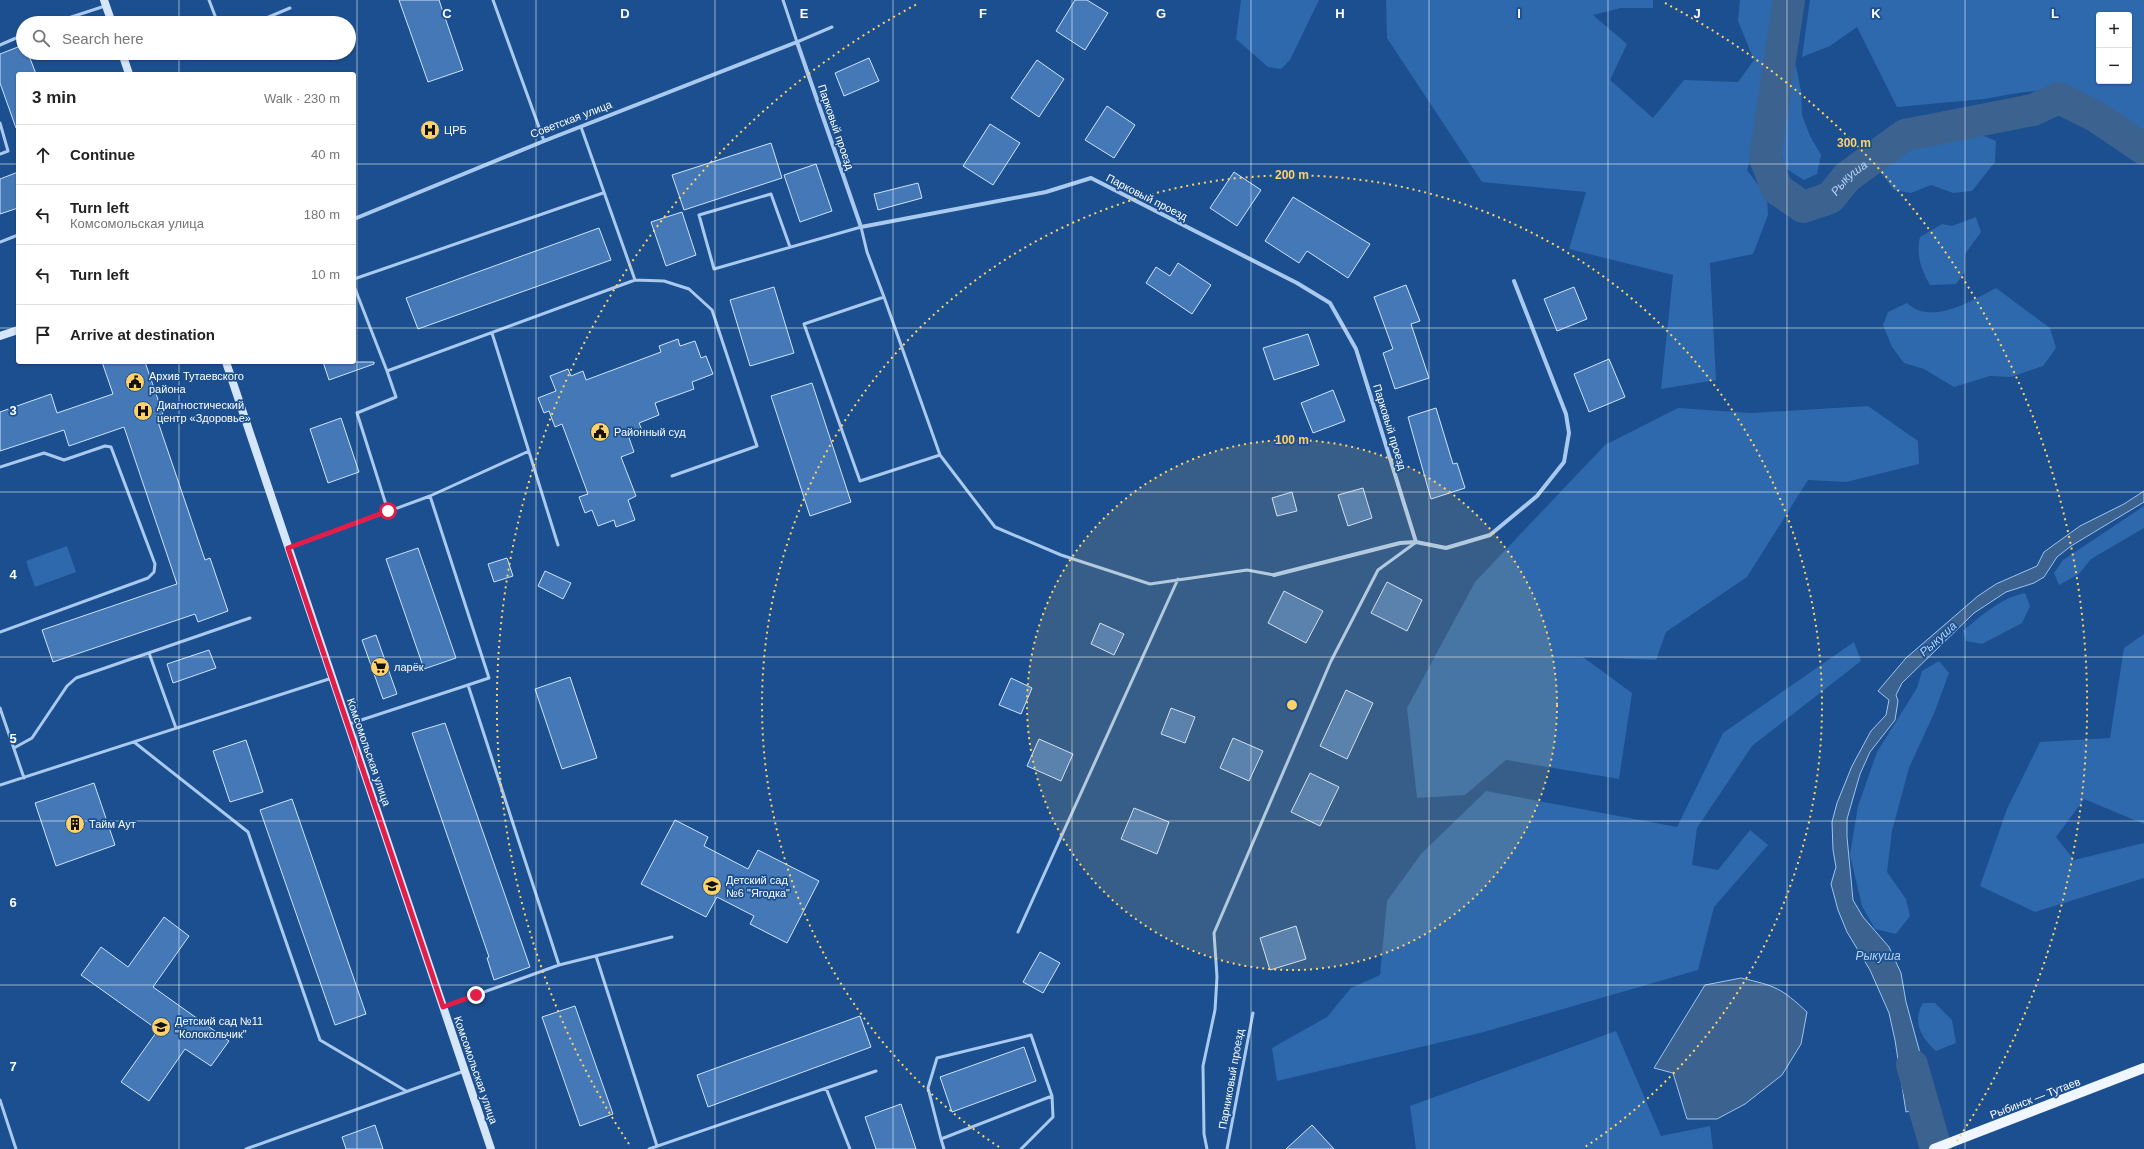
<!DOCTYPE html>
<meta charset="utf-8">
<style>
body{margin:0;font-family:Helvetica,sans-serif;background:#f2f2f2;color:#222}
.controls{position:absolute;right:12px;top:12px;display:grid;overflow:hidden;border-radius:4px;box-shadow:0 1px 3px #0004}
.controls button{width:36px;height:36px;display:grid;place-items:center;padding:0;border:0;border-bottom:1px solid #e0e0e0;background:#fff;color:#222;font:20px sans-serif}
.stop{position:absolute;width:12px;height:12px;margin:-9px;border:3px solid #e11d48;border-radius:50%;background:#fff}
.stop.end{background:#e11d48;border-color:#fff;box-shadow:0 1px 4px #0008}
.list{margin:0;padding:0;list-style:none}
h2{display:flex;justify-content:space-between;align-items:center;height:52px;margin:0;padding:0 16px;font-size:17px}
h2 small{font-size:13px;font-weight:400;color:#767676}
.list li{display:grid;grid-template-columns:26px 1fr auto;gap:12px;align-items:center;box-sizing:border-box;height:60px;padding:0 16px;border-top:1px solid #e0e0e0}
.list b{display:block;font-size:15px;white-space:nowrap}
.list p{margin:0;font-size:13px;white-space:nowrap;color:#767676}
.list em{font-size:13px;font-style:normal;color:#767676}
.icon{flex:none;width:22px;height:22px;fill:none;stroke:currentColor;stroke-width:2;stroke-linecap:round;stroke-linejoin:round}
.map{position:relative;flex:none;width:2144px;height:1149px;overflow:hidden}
.search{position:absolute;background:#fff;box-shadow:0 1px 3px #0004;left:16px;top:16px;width:340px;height:44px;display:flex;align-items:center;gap:10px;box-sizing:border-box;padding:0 14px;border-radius:22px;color:#767676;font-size:15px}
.panel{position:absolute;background:#fff;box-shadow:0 1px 3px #0004;left:16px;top:72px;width:340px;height:292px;border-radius:4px}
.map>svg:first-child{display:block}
.green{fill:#2e69ad;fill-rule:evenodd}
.water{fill:#3c6290;stroke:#9cc4f0}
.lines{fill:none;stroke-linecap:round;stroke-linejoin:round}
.river{stroke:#3c6290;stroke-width:32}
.building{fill:#4478b7;stroke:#cfe3fa}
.lane{stroke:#a9c9ee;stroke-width:3}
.street{stroke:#a9c9ee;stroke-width:4}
.secondary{stroke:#d6e6fa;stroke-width:8}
.primary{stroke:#f0f6ff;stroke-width:10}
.route{stroke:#e11d48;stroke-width:5}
.grid{fill:none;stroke:#fff;stroke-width:1;stroke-opacity:0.55}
.ring{fill:none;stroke:#ffd166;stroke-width:2;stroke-dasharray:2 4}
.labels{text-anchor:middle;stroke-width:3.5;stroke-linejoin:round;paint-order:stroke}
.street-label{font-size:11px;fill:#fff;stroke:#1b4f8f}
.poi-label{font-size:11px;fill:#fff;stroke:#1b4f8f;text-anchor:start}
.water-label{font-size:12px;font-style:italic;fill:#b5d3f5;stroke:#1b4f8f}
.grid-label{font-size:13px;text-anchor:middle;font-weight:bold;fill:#fff;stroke:#1b4f8f;stroke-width:3.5;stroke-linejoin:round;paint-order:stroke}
.centre{fill:#ffd166;stroke:#1b4f8f;stroke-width:2}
.ring-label{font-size:12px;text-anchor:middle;font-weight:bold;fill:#ffd166;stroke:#1b4f8f;stroke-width:3.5;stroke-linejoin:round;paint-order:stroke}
</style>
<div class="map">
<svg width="2144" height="1149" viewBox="0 0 2144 1149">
<rect width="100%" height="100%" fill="#1b4f8f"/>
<!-- green -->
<path class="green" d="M1241 0H1319L1290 60 1281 69 1268 67 1236 39Z
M1386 0H1653V8H1621L1593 15 1627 44 1610 80 1653 118 1684 80 1738 82 1754 60 1738 21 1740 0H1776L1760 129 1747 170 1767 197 1768 215 1753 254 1710 263 1716 380 1661 389 1673 275 1569 249 1586 192 1482 182 1387 38Z
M1810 0H2144V130L2103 107 2059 89 2024 92 1984 99 1897 107 1857 27 1830 46 1802 57ZM2099 15H2129V81H2099Z
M1796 66 1801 91 1802 115 1810 136 1821 155 1817 174 1804 180 1785 168 1777 137 1785 95 1786 72Z
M1977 133 1996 141 1995 162 1972 191 1953 193 1931 185 1911 193 1894 190 1880 171 1895 155 1923 144 1951 141Z
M1976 217 1981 232 1965 254V272L1956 284 1930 285C1921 269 1916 256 1920 237L1942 224 1952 226Z
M1996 288 2050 328 2056 348 2043 366 2011 377 1990 376 1954 387 1924 369 1904 363 1892 347 1883 325 1888 312 1907 303C1931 326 1971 301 1996 288Z
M1868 406 1918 441 1919 464 1846 482 1808 480 1747 577 1666 632 1656 660 1583 657 1632 693 1619 779 1506 760 1465 795 1417 798 1407 708 1475 582 1605 445 1678 408 1751 413Z
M2144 506V528L2091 559 2079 574 2059 585 2054 573 2063 560Z
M67 546 76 572 35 587 26 561Z
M2025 593 2030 606 2022 623 1982 644 1966 641 1963 631C1982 615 2001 598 2025 593Z
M2144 634V824L2084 799 2056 837 2074 860 2144 843V878L2035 912 1980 886 2007 809 2040 742 2110 738 2124 648Z
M1854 642 1861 661 1752 746 1697 828 1692 865 1718 870 1750 830 1768 845 1714 907 1698 970 1480 1033 1277 1081 1272 1048 1327 1017 1351 988 1380 975 1387 901 1421 854 1486 791 1677 827 1723 733Z
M1939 661 1949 673 1935 711 1909 768 1892 831 1887 872 1906 899 1910 916 1896 934 1875 929 1862 906 1850 855 1858 806 1877 752 1917 688 1922 671Z
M1923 1003H1935L1952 1020 1956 1043 1936 1051C1921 1038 1912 1021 1923 1003Z
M1616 1031 1661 1136 1710 1126 1713 1149H1416L1410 1106Z"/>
<!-- water -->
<path class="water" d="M2144 491V502L2071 546 2057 557 2044 577 2034 583 2006 592 1974 613 1902 683 1896 695 1898 701 1895 720 1870 752 1860 774 1847 819V837L1853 900 1863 917 1889 947 1901 973 1906 1002 1920 1053 1923 1085 1931 1105 1906 1112 1895 1040 1889 1013 1870 970 1847 932 1838 910 1831 884 1836 867 1833 850 1832 822 1837 803 1852 766 1871 731 1886 715 1889 700 1878 691 1906 658 1978 596 1996 584 2037 566 2044 552 2080 526 2124 504Z
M1741 978C1776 986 1781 988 1807 1012L1801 1044 1782 1075 1745 1104 1717 1119H1687L1673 1073 1654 1068 1705 985Z"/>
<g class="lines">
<!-- river -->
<g class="river">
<path id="s1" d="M1789 0 1765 158 1777 189 1803 207 1830 198 1847 177 1905 135 2033 110 2059 98 2097 117 2144 149"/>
<path d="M1912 1065 1936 1149"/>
</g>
</g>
<!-- building -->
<path class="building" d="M399 0H439L463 70 428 82Z
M1075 0H1087L1108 13 1085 50 1056 31Z
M23 45V53H28L36 74H18V127L16 128 0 83V54Z
M869 58 879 81 844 96 835 73Z
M1037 60 1064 79 1039 117 1011 98Z
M1107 106 1135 125 1114 158 1085 140Z
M990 124 1020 143 993 185 963 166Z
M771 143 782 178 684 210 672 175Z
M816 164 832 211 800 222 784 175Z
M18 172V208L0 214V179Z
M1234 172 1261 190 1237 226 1210 208Z
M918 183 922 198 878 210 874 194Z
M1293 197 1370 244 1348 278 1307 251 1299 263 1265 241Z
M682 212 696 255 666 266 651 222Z
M599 228 611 260 418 329 406 298Z
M1178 263 1211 285 1192 314 1146 283 1156 267 1170 276Z
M1406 285 1420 321 1411 324 1429 378 1395 389 1383 353 1393 349 1374 297Z
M774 287 794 353 750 366 730 300Z
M1574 287 1587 319 1557 331 1544 299Z
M1308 334 1319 365 1274 380 1263 348Z
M678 339 680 346 695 341 701 358 706 356 713 374 692 382 694 389 655 403 659 415 639 423 642 430 628 435 634 452 621 457 636 496 628 500 635 520 616 527 614 520 598 526 592 510 585 513 579 497 588 494 562 424 555 427 549 411 544 413 538 398 556 391 550 376 568 369 571 376 583 371 586 380 661 352 659 346Z
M1609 359 1625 397 1589 412 1574 374Z
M102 362H145L163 414 156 416 205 560 210 558 228 611 198 622 195 614 53 662 42 630 177 584 124 427 69 446 64 430 0 451V412L51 394 57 413 113 394Z
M323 362H374V364L329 380Z
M812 383 851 502 810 516 771 396Z
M1333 390 1345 421 1313 433 1301 403Z
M1436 408 1453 464 1457 463 1465 488 1431 499 1408 417Z
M341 418 359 472 328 483 310 429Z
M1363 488 1372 518 1348 526 1338 495Z
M1292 492 1297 511 1277 516 1272 498Z
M418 548 456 658 424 669 386 559Z
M507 558 513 576 494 582 488 564Z
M545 571 571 583 563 599 538 586Z
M1387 582 1422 600 1407 631 1371 613Z
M1284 591 1323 611 1306 643 1268 623Z
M1100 623 1124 634 1114 655 1091 644Z
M376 635 397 694 383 699 362 640Z
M209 650 216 668 173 683 167 664Z
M570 677 597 758 562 769 535 689Z
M1011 678 1032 688 1021 714 999 705Z
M1346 690 1373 703 1347 759 1320 746Z
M1171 708 1195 717 1185 743 1161 734Z
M445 723 530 967 494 980 487 958 489 957 412 733Z
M1233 738 1263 751 1249 781 1220 768Z
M1039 739 1073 754 1061 781 1027 766Z
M246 740 263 792 230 802 213 751Z
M1310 773 1339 787 1320 826 1291 812Z
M94 783 115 845 56 866 35 803Z
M292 799 366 1014 335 1025 260 810Z
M1134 808 1169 822 1157 854 1121 839Z
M675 820 708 837 704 846 748 869 758 850 819 881 787 943 750 924 754 916 717 897 706 917 641 884Z
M164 917 189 936 153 987 229 1041 211 1066 185 1049 149 1101 121 1082 158 1030 81 975 101 947 128 967Z
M1296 926 1306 959 1270 970 1260 938Z
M1040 952 1060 963 1043 993 1023 982Z
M575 1006 613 1114 580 1126 542 1017Z
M860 1016 871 1047 708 1107 697 1075Z
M1024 1047 1036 1081 952 1112 940 1077Z
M901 1104 916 1149H876L865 1117Z
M375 1125 383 1149H346L342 1137Z
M1312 1125 1334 1149H1286Z"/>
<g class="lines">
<!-- lane -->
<path class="lane" d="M209 0 217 21 234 23
M493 0 544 141
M783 0 797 42 832 27
M53 23 105 6
M254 23 290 8
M0 45 23 35
M0 123 8 151 0 154
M0 242 18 235
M790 247 771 194 699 215 714 269 861 227 867 252 884 297 940 455 995 527 1061 555 1150 584 1247 570 1274 575
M354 279 603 193
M635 280 664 281 689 289 712 310 757 446 672 476
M354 286 387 371
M884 297 804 324 860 481 940 455
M492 333 558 545
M0 467 44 453 64 460 105 446 111 447 155 564 154 572 148 578 0 632
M430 496 529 451
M388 511 357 413 396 397 387 371 635 280 581 127
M289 548 430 496 489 678 468 685 559 965 445 1006
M149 653 176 728
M0 708 24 778
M349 724 468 685
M134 742 248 832 320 1040 406 1091
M14 748 32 738 67 686 76 678 250 618
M0 785 332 678
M1018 932 1178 579
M596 956 657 1146
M559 965 672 937
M826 1088 850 1149
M0 1100 16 1149
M941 1139 928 1088 937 1058 1031 1035 1052 1096
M246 1149 464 1071
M649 1149 876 1071
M944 1149 941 1139 1052 1096 1053 1117 1021 1149
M1207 1149 1204 1134 1203 1066 1215 1010 1217 977 1214 933 1331 661 1378 570 1415 543
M1227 1149 1253 1013"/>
<!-- street -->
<path class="street" d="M354 219 544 141 797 42 861 227 1046 192 1091 178 1297 283 1330 303 1356 349 1416 542 1446 548 1490 535 1537 496 1564 462 1569 433 1566 414 1514 281
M1274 575 1400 543 1416 542"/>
<!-- secondary -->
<path class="secondary" d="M104 0 112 23
M122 53 129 74
M0 336 18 330
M226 362 491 1149"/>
<!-- primary -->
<path class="primary" d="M1934 1149 2144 1068"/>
</g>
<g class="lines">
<!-- route -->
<path class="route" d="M388 511 288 548 443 1007 476 995"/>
</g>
<!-- grid -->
<path class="grid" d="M179 0V23M357 0V1149M536 0V1149M715 0V1149M893 0V1149M1072 0V1149M1251 0V1149M1429 0V1149M1608 0V1149M1787 0V1149M1965 0V1149M179 53V74M0 164H18M354 164H2144M0 328H18M354 328H2144M179 362V1149M0 492H2144M0 657H2144M0 821H2144M0 985H2144"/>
<!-- distance rings -->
<circle cx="1292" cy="705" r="265" fill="#ffd166" fill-opacity=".12"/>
<g class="ring">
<circle cx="1292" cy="705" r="265"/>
<path d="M999 1147A530 530 0 1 1 1585 1147"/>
<path d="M629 1144A795 795 0 0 1 919 3M1665 3A795 795 0 0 1 1955 1144"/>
</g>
<!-- icons -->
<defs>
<symbol id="hospital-disc" viewBox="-11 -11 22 22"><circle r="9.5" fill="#ffd166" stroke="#1b4f8f"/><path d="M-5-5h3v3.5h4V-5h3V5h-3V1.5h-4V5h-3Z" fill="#111"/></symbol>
<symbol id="civic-disc" viewBox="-11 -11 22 22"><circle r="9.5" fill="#ffd166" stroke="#1b4f8f"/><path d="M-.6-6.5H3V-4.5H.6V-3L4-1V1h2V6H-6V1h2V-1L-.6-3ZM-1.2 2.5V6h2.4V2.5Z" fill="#111"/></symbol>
<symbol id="supermarket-disc" viewBox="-11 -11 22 22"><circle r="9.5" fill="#ffd166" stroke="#1b4f8f"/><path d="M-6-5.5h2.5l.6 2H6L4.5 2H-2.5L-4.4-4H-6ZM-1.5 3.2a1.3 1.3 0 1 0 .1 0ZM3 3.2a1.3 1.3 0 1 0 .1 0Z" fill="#111"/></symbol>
<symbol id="building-disc" viewBox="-11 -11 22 22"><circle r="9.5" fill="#ffd166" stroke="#1b4f8f"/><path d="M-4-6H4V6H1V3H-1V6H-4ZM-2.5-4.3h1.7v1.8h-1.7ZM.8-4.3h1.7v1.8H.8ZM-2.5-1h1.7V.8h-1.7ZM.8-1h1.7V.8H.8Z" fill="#111"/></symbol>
<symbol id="school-disc" viewBox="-11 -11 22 22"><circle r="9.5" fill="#ffd166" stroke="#1b4f8f"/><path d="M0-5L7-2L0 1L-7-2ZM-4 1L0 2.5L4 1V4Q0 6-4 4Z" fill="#111"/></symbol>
</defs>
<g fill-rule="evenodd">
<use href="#hospital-disc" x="419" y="119" width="22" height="22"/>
<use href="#civic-disc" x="124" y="371" width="22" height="22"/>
<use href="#hospital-disc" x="132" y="400" width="22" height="22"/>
<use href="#civic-disc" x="589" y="421" width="22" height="22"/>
<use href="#supermarket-disc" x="369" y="656" width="22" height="22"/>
<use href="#building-disc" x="64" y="813" width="22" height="22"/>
<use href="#school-disc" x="701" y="875" width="22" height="22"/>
<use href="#school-disc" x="150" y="1016" width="22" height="22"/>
</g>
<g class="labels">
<!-- street labels -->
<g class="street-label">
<text transform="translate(571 119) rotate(-21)" y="4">Советская улица</text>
<text transform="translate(836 127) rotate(71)" y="4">Парковый проезд</text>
<text transform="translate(1147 197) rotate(27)" y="4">Парковый проезд</text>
<text transform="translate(1390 427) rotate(73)" y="4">Парковый проезд</text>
<text transform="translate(369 752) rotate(71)" y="4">Комсомольская улица</text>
<text transform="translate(476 1070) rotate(71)" y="4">Комсомольская улица</text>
<text transform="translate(1231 1079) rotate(-80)" y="4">Парниковый проезд</text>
<text transform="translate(2035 1098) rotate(-21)" y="4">Рыбинск — Тутаев</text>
</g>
<!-- poi labels -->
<g class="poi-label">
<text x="444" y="134">ЦРБ</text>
<text x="149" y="380">Архив Тутаевского<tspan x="149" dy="13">района</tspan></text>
<text x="157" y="409">Диагностический<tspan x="157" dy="13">центр «Здоровье»</tspan></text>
<text x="614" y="436">Районный суд</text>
<text x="394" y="671">ларёк</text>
<text x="89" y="828">Тайм Аут</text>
<text x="726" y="884">Детский сад<tspan x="726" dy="13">№6 "Ягодка"</tspan></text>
<text x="175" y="1025">Детский сад №11<tspan x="175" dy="13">"Колокольчик"</tspan></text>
</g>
<!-- water labels -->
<g class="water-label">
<text dy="4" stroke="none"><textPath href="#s1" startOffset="281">Рыкуша</textPath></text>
<text transform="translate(1938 639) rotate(-42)" y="4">Рыкуша</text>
<text x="1878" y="960">Рыкуша</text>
</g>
</g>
<g class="grid-label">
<text x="447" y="18">C</text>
<text x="625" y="18">D</text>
<text x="804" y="18">E</text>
<text x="983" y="18">F</text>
<text x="1161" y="18">G</text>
<text x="1340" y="18">H</text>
<text x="1519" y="18">I</text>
<text x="1697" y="18">J</text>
<text x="1876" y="18">K</text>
<text x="2055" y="18">L</text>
<text x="13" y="415">3</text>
<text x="13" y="579">4</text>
<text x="13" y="743">5</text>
<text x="13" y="907">6</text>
<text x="13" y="1071">7</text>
</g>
<circle cx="1292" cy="705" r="6" class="centre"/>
<g class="ring-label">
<text x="1854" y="147">300 m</text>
<text x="1292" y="179">200 m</text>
<text x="1292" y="444">100 m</text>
</g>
</svg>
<div class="controls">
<button>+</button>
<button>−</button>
</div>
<div class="stop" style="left:388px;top:511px"></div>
<div class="stop end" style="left:476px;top:995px"></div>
<div class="search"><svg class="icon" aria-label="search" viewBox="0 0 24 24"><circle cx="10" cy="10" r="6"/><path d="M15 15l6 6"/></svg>Search here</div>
<section class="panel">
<h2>3 min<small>Walk · 230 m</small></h2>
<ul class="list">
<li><svg class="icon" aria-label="ahead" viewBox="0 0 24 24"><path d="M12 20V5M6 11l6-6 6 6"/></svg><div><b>Continue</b></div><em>40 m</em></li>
<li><svg class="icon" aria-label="left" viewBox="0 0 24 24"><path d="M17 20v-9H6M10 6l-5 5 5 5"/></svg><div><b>Turn left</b><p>Комсомольская улица</p></div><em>180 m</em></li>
<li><svg class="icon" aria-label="left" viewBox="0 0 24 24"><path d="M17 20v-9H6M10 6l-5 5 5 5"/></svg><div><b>Turn left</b></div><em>10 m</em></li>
<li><svg class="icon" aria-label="arrive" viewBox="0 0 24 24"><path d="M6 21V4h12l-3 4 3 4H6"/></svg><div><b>Arrive at destination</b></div></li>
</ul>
</section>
</div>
